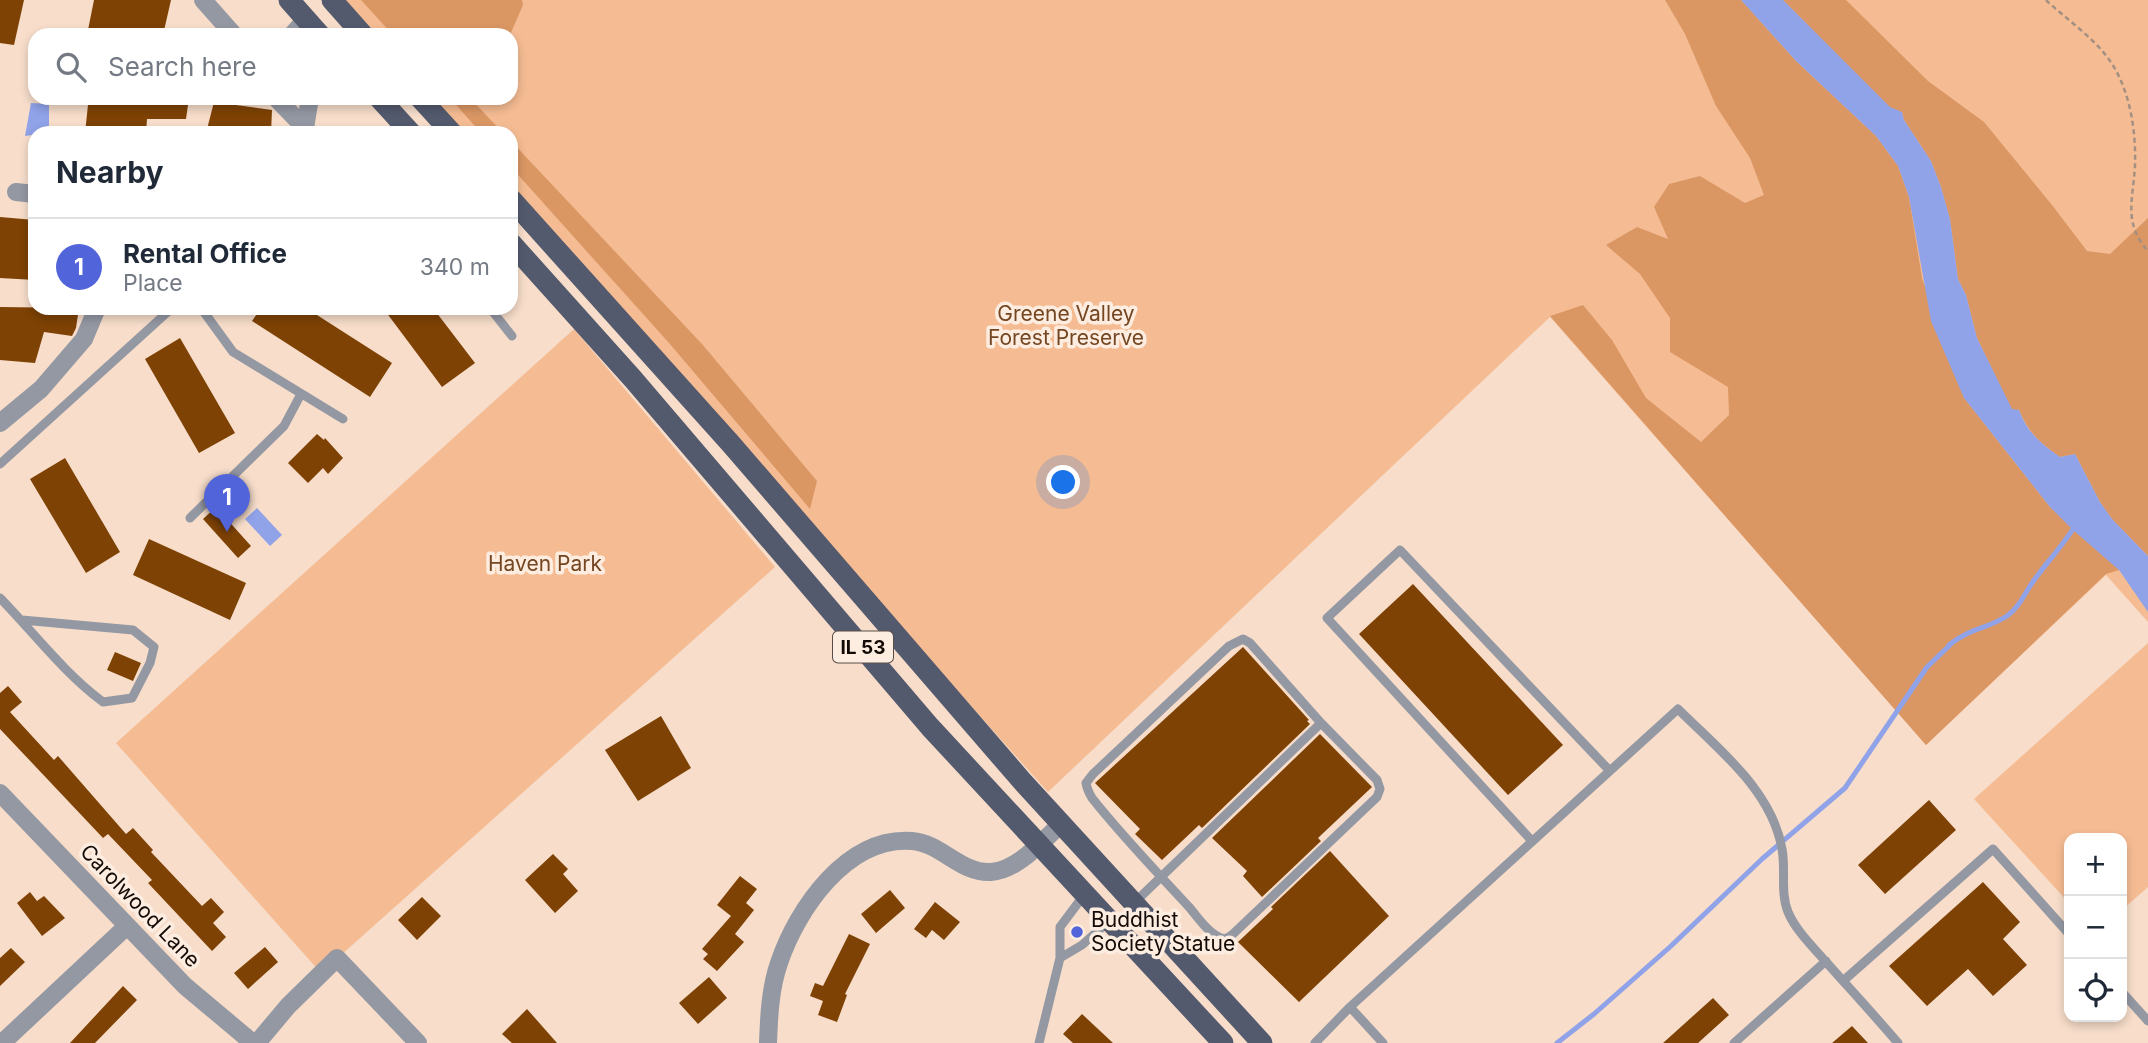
<!DOCTYPE html>
<meta charset="utf-8">
<style>
body{margin:0;font-family:Inter,sans-serif;background:#f6f6f7;color:#1f2937}
.controls{position:absolute;right:21px;bottom:21px;display:grid;overflow:hidden;border-radius:14px;box-shadow:0 4px 10px #0003}
.controls button{width:63px;height:63px;display:grid;place-items:center;padding:0;border:0;border-bottom:2px solid #e0e1e3;background:#fff;color:#1f2937;font:35px sans-serif}
.you{position:absolute;left:1064px;top:483px;width:24px;height:24px;margin:-18px;border:5px solid #fff;border-radius:50%;background:#1a73e8;box-shadow:0 0 0 10px #1a73e833}
.badge{display:grid;place-items:center;width:46px;height:46px;border-radius:50%;background:#5264d9;color:#fff;font-size:23px;font-weight:700}
.pin{position:absolute;translate:-50% -58px;filter:drop-shadow(0 2px 4px #0008)}
.pin::after{content:'';position:absolute;top:37px;width:24px;height:21px;background:inherit;clip-path:polygon(0 0,100% 0,50% 100%)}
.list{margin:0;padding:0;list-style:none}
h2{display:flex;justify-content:space-between;align-items:center;height:91px;margin:0;padding:0 28px;font-size:30px}
h2 small{font-size:23px;font-weight:400;color:#747a83}
.list li{display:grid;grid-template-columns:46px 1fr auto;gap:21px;align-items:center;box-sizing:border-box;height:98px;padding:0 28px;border-top:2px solid #e0e1e3}
.list b{display:block;font-size:26px;white-space:nowrap}
.list p{margin:0;font-size:23px;white-space:nowrap;color:#747a83}
.list em{font-size:23px;font-style:normal;color:#747a83}
.icon{flex:none;width:38px;height:38px;fill:none;stroke:currentColor;stroke-width:2;stroke-linecap:round;stroke-linejoin:round}
.map{position:relative;flex:none;width:2148px;height:1043px;overflow:hidden}
.search{position:absolute;background:#fff;box-shadow:0 4px 10px #0003;left:28px;top:28px;width:490px;height:77px;display:flex;align-items:center;gap:18px;box-sizing:border-box;padding:0 24px;border-radius:21px;color:#747a83;font-size:26px}
.panel{position:absolute;background:#fff;box-shadow:0 4px 10px #0003;left:28px;top:126px;width:490px;height:189px;border-radius:21px}
.map>svg:first-child{display:block}
.green{fill:#f5bc93}
.forest{fill:#da9764}
.water{fill:#90a2e8}
.lines{fill:none;stroke-linecap:round;stroke-linejoin:round}
.stream{stroke:#90a2e8;stroke-width:5}
.building{fill:#7e4204}
.path{stroke:#a49083;stroke-width:2.5;stroke-dasharray:5 3.5;stroke-linecap:butt}
.lane{stroke:#9498a3;stroke-width:9}
.street{stroke:#9498a3;stroke-width:18}
.primary{stroke:#545a6e;stroke-width:21}
.poi-dot{fill:#5264d9;stroke:#fdede1;stroke-width:2.5}
.labels{text-anchor:middle;stroke-width:7;stroke-linejoin:round;paint-order:stroke}
.shield{fill:#fdede1;stroke:#594e47;stroke-width:2}
.shield-label{font-size:19px;font-weight:bold;fill:#130a05}
.park-label{font-size:21px;fill:#744621;stroke:#fdede1}
.street-label{font-size:21px;fill:#130a05;stroke:#fdede1}
.poi-label{font-size:21px;fill:#130a05;stroke:#fdede1;text-anchor:start}
</style>
<div class="map">
<svg width="2148" height="1043" viewBox="0 0 2148 1043">
<rect width="100%" height="100%" fill="#f7ddca"/>
<!-- green -->
<path class="green" d="M337 0H2148V622L2106 575 1926 745 1550 317 1048 792 511 194V133H456L425 98H511V35H368Z
M574 329 775 567 321 973 116 743Z
M2148 643V887L2122 910V838H2069V903L1974 799Z"/>
<!-- forest -->
<path class="forest" d="M361 0H522L523 5 510 35H393Z
M1665 0H1741L1796 61 1876 136 1898 166 1909 197 1922 278 1964 398 2050 507 2119 570 2106 574 1926 745 1550 316 1583 305 1612 340 1646 398 1701 442 1729 415 1728 387 1670 352V318L1640 274 1606 245 1637 227 1668 239 1654 207 1669 184 1700 176 1745 203 1764 195 1750 158 1716 106 1685 34Z
M1783 0H1846L1928 81 1984 122 2052 205 2087 251 2110 254 2148 218V556L2112 519 2100 502 2075 454 2060 457C2041 444 2028 432 2019 410H2012L1977 338 1966 295 1958 279 1950 219 1941 187 1931 161 1904 120 1902 112 1890 108Z
M450 98H470L503 133H481Z
M511 141 702 344 817 481 810 509 669 343 511 167Z"/>
<!-- water -->
<path class="water" d="M1741 0H1783L1890 107 1902 112 1904 120 1931 161 1941 187 1950 219 1958 279 1966 295 1977 338 2012 409 2019 410C2027 432 2041 444 2060 457L2075 454 2100 502 2112 519 2148 556V612L2119 570 2073 530 2050 507 1964 398 1931 321 1909 197 1898 166 1876 136 1796 61Z
M31 103 49 104V133L25 136Z
M257 508 282 535 270 546 245 519Z"/>
<g class="lines">
<!-- stream -->
<path class="stream" d="M1949 645C1970 628 1987 629 2007 616 2018 608 2023 597 2030 586 2044 565 2062 547 2075 526
M1557 1043 1594 1014 1671 946 1762 859 1845 788 1927 667 1950 645"/>
</g>
<!-- building -->
<path class="building" d="M0 0H24L14 45 0 43Z
M94 0H171L163 35H124L106 32 105 35H87Z
M125 98H189L186 119H147L146 133H85L88 105H124Z
M214 102 272 110 271 133H206Z
M0 217 35 220 30 257 35 258V280L0 278Z
M0 307 79 308 76 328 72 336 44 332 35 363 0 360Z
M261 308H306L392 363 370 397 252 321Z
M383 308H433L475 363 442 387Z
M180 338 235 433 199 453 145 359Z
M317 434 324 440 325 438 343 458 328 474 323 468 308 483 288 463Z
M65 458 120 552 86 573 30 479Z
M216 507 251 546 238 558 203 519Z
M149 539 246 583 230 620 133 575Z
M1413 584 1563 745 1508 795 1359 634Z
M1243 647 1309 720 1307 721 1310 724 1202 828 1199 825 1162 860 1135 834 1140 829 1095 783Z
M115 652 141 663 133 681 107 670Z
M8 686 22 702 10 712 54 760 58 756 126 834 133 828 153 850 151 852 202 906 211 898 224 912 213 923 226 937 212 951 148 883 152 880 108 834 103 838 0 729V693Z
M661 716 691 768 638 801 605 750Z
M1320 734 1372 787 1318 838 1321 841 1262 897 1243 876 1247 871 1212 838Z
M1929 800 1956 830 1885 894 1858 865Z
M1330 851 1389 916 1299 1002 1238 942 1273 909 1271 907Z
M553 854 568 869 563 874 578 891 555 913 525 880Z
M740 876 757 889 746 903 754 910 735 934 744 942 717 971 703 959 708 954 702 949 731 916 717 905Z
M1983 882 2020 922 2003 939 2027 965 1993 996 1968 969 1927 1006 1889 966Z
M890 890 905 908 876 933 861 914Z
M30 892 37 901 44 896 65 918 42 936 17 903Z
M422 897 441 916 417 940 398 920Z
M935 902 960 922 944 940 932 930 926 938 914 929Z
M849 934 870 944 845 994 847 995 837 1022 818 1015 823 1001 810 996 815 983 823 986Z
M265 947 278 962 248 989 234 973Z
M11 948 25 962 0 986V958Z
M709 977 727 998 698 1024 679 1003Z
M123 986 137 1000 95 1043H70Z
M1713 998 1729 1015 1698 1043H1663Z
M527 1009 557 1043H512L502 1034Z
M1082 1014 1113 1043H1073L1063 1034Z
M1852 1026 1868 1043H1832Z"/>
<g class="lines">
<!-- path -->
<path class="path" d="M2046 0C2068 21 2098 40 2114 67 2131 96 2136 133 2135 166 2133 200 2123 223 2148 251"/>
<!-- lane -->
<path class="lane" d="M201 308 233 352 343 419
M490 308 512 336
M0 464 172 308
M190 518 284 426 301 394
M0 598C34 633 63 672 103 702L132 698 150 663 154 647 133 630 22 620
M1532 841 1327 618 1400 550 1609 770
M1084 895 1060 927V958L1082 945 1108 922
M1135 902C1197 842 1259 783 1321 723L1377 780 1380 789 1377 797 1233 934C1228 938 1225 940 1219 937 1207 932 1197 916 1189 907 1156 871 1122 836 1092 798 1089 793 1087 789 1086 783L1093 774 1229 646 1243 639 1250 643 1321 723
M1843 981 1993 849 2069 934
M2122 992 2148 1021
M1350 1007 1383 1043
M1039 1043 1060 958
M1315 1043 1350 1007 1678 709C1718 749 1772 790 1782 849 1786 869 1780 892 1788 912 1796 931 1814 948 1827 963 1851 990 1875 1016 1898 1043
M1734 1043 1826 961"/>
<!-- street -->
<path class="street" d="M203 0 234 35
M292 35 306 19
M276 98 305 128
M300 133 305 128 310 98
M16 192 35 194
M0 423 41 389 84 339 97 308
M0 793 185 986 253 1043
M2 1043 127 926
M257 1043 288 1006 337 958 418 1043
M768 1043C769 1017 770 989 779 963 797 909 847 836 912 841 941 843 961 874 991 872 1018 870 1042 841 1061 824"/>
<!-- primary -->
<path class="primary" d="M289 0 320 35
M332 0 363 35
M379 98 411 133
M420 98 452 133
M511 199 731 444 1022 781 1262 1043
M511 243 633 379 930 727 1223 1043"/>
</g>
<!-- markers -->
<circle class="poi-dot" cx="1077" cy="932" r="7"/>
<g class="labels">
<!-- shield labels -->
<rect class="shield" x="833" y="631.5" width="60" height="31" rx="5"/>
<g class="shield-label">
<text x="863" y="654">IL 53</text>
</g>
<!-- park labels -->
<g class="park-label">
<text x="1066" y="321">Greene Valley<tspan x="1066" dy="24">Forest Preserve</tspan></text>
<text x="545" y="571">Haven Park</text>
</g>
<!-- street labels -->
<g class="street-label">
<text transform="translate(140 906) rotate(46)" y="7">Carolwood Lane</text>
</g>
<!-- poi labels -->
<g class="poi-label">
<text x="1091" y="927">Buddhist<tspan x="1091" dy="24">Society Statue</tspan></text>
</g>
</g>
</svg>
<div class="controls">
<button>+</button>
<button>−</button>
<button><svg class="icon" aria-label="locate" viewBox="0 0 24 24"><circle cx="12" cy="12" r="6"/><path d="M12 2v4M12 18v4M2 12h4M18 12h4"/></svg></button>
</div>
<div class="you"></div>
<div class="pin badge" style="left:227px;top:532px">1</div>
<div class="search"><svg class="icon" aria-label="search" viewBox="0 0 24 24"><circle cx="10" cy="10" r="6"/><path d="M15 15l6 6"/></svg>Search here</div>
<section class="panel">
<h2>Nearby<small></small></h2>
<ul class="list">
<li><span class="badge">1</span><div><b>Rental Office</b><p>Place</p></div><em>340 m</em></li>
</ul>
</section>
</div>
